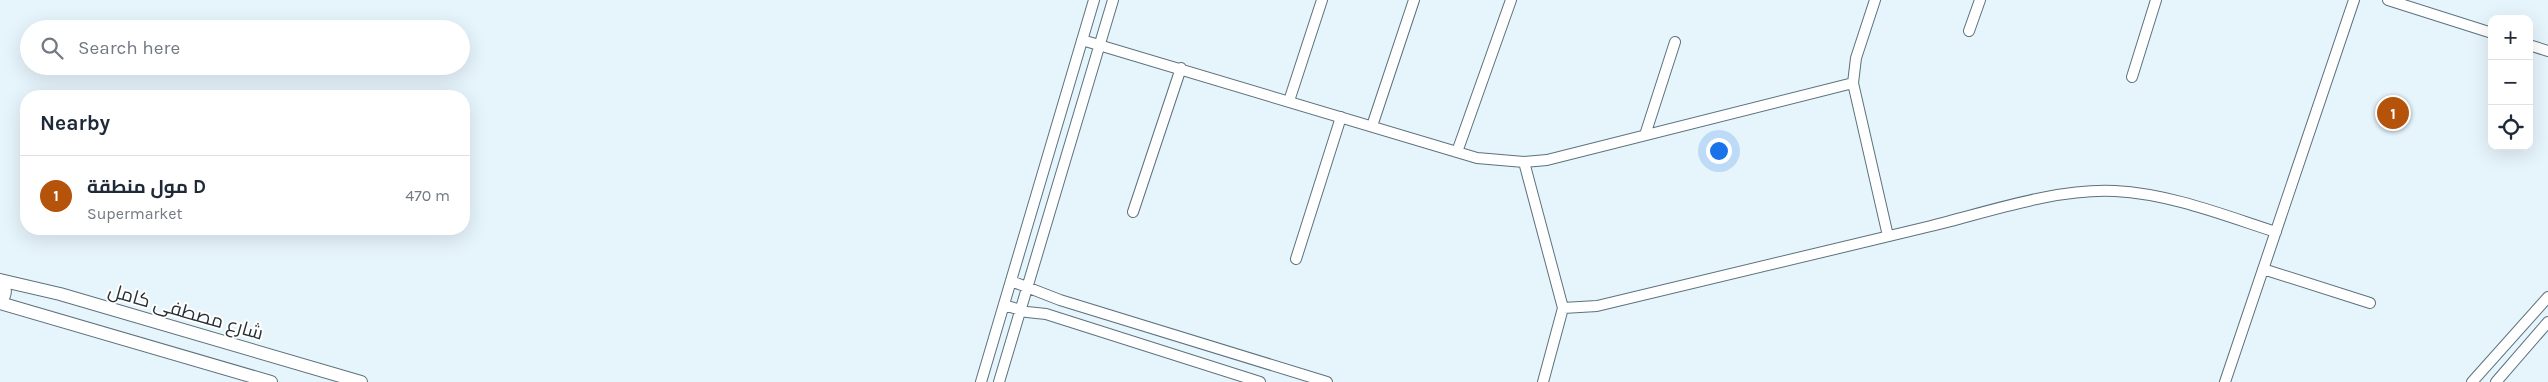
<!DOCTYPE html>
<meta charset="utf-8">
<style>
body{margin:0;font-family:Karla,Cairo,sans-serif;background:#f2f2f3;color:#1f2937}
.controls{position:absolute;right:15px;top:15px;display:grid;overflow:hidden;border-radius:10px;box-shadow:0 5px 20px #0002}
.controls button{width:45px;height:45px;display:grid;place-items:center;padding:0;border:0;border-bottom:1px solid #e0e1e3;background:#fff;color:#1f2937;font:25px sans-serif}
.you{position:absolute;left:1718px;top:150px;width:18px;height:18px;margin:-12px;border:4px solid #fff;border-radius:50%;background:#1a73e8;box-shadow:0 0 0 8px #1a73e833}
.badge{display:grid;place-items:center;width:32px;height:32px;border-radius:50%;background:#b45309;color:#fff;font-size:16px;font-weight:700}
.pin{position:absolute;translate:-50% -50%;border:2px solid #fff;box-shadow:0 1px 5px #0006}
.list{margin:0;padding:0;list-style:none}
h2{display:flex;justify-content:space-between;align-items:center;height:65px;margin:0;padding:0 20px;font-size:21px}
h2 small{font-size:16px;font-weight:400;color:#747a83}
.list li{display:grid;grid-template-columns:32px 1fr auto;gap:15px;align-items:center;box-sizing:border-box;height:80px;padding:0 20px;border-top:1px solid #e0e1e3}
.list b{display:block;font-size:19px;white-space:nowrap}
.list p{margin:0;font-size:16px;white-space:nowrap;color:#747a83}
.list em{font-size:16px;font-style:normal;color:#747a83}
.icon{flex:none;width:28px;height:28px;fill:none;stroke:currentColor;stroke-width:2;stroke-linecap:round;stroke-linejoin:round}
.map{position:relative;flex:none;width:2548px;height:382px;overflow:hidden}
.search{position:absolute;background:#fff;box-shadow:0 5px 20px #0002;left:20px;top:20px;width:450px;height:55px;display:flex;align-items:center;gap:12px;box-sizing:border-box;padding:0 18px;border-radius:28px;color:#747a83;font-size:19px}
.panel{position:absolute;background:#fff;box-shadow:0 5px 20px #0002;left:20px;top:90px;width:450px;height:145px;border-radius:20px}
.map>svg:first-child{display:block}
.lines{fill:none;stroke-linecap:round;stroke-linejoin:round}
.minor-casing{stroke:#5c727d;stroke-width:12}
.tertiary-casing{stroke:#5c727d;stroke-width:14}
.minor{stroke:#fff;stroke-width:10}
.tertiary{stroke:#fff;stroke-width:12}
.labels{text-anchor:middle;stroke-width:4;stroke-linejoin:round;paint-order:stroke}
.street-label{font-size:19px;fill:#273135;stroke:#fff}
</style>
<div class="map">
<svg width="2548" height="382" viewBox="0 0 2548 382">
<rect width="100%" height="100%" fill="#e6f4fc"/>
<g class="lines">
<defs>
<path id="minor" d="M1875 0 1856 58 1853 83 1888 236
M2388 0 2492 33
M1969 31 1980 0
M1082 40 1477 158 1524 162 1547 160 1853 83
M2529 45 2548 51
M2132 77 2156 0
M1289 101 1322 0
M1372 126 1414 0
M1645 135 1675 42
M1457 152 1511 0
M1524 162 1563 308 1543 382
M1133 212 1181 68
M1296 259 1341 117
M2263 269 2370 303
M1011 281 1060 300 1327 382
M1004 305 1027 312 1046 314 1260 382
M1563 308 1597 306C1708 280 1819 253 1931 226 1988 212 2056 188 2115 191 2171 194 2223 215 2276 232
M981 382 1094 0
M999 382 1113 0
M2225 382 2354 0
M2472 382 2548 297
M2496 382 2548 322"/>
<path id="tertiary" d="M0 280 60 294 361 382
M0 280C6 287 7 295 0 301
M0 303 271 382"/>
</defs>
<!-- minor casing -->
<use href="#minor" class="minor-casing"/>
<!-- tertiary casing -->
<use href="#tertiary" class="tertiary-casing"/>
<!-- minor -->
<use href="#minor" class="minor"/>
<!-- tertiary -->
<use href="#tertiary" class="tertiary"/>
</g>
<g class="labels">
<!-- street labels -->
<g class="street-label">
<text transform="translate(186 311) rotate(16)" y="7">شارع مصطفى كامل</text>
</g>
</g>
</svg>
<div class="controls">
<button>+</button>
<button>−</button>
<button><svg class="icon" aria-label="locate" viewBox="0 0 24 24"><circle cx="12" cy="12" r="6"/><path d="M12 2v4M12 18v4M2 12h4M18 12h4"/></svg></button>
</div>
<div class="you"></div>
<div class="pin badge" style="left:2393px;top:113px">1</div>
<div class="search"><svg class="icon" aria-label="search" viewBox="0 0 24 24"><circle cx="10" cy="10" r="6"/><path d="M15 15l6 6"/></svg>Search here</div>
<section class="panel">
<h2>Nearby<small></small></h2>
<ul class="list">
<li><span class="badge">1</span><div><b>مول منطقة D</b><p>Supermarket</p></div><em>470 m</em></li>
</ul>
</section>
</div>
